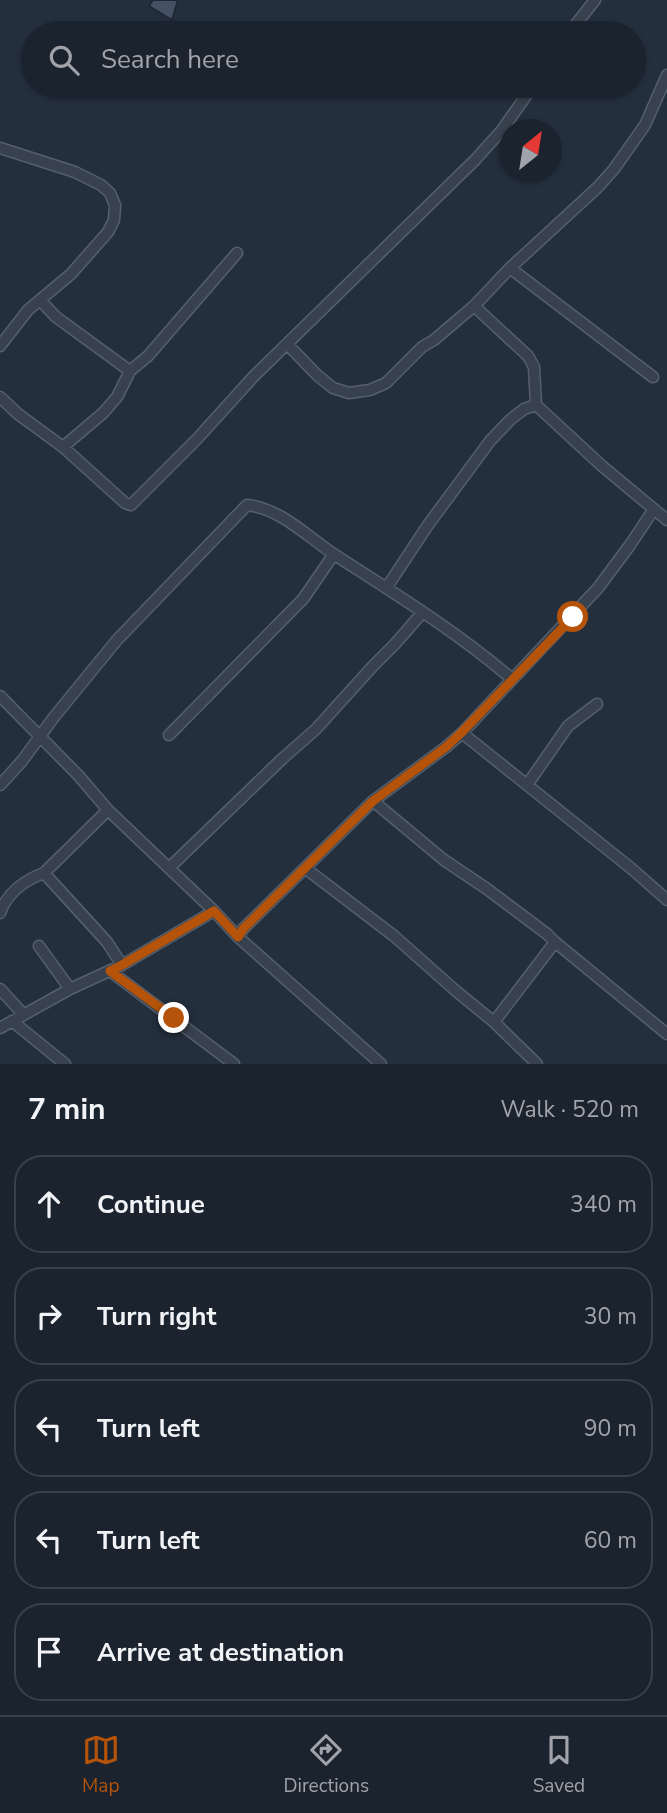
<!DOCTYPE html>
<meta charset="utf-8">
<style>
body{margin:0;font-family:"Nunito Sans",sans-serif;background:#282f3a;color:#f1f3f6}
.compass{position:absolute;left:499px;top:119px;width:63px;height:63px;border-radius:50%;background:#1b232e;box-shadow:0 2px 5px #0004;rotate:30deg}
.stop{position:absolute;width:21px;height:21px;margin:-16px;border:5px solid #b45309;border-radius:50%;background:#fff}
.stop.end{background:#b45309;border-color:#fff;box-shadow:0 2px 7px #0008}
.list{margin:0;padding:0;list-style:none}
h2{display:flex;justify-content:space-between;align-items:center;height:91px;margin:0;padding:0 28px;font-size:30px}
h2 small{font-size:23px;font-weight:400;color:#a0a4aa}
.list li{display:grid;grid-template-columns:46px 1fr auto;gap:21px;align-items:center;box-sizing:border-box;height:98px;margin:0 14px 14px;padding:0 14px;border:2px solid #39404a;border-radius:28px}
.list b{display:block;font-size:26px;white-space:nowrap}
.list em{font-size:23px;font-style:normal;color:#a0a4aa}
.icon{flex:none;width:38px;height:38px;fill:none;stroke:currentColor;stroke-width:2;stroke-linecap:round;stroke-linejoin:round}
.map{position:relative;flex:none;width:667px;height:1064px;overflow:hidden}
.search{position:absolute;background:#1b232e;box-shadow:0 2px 5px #0004;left:21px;right:21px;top:21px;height:77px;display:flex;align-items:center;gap:18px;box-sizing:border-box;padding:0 24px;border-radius:38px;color:#a0a4aa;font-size:26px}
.sheet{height:651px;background:#1b232e}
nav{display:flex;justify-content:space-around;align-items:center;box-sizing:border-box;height:98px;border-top:2px solid #39404a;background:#1b232e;font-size:19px;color:#a0a4aa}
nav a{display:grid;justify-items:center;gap:4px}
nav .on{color:#b45309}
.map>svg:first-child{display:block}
.building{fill:#455162;stroke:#1f2835;stroke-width:2}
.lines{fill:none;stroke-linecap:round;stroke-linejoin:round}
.street-casing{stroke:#565f6c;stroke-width:13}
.street{stroke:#38414e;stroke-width:10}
.route{stroke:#b45309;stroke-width:9}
</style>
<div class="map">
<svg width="667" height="1064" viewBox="0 0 667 1064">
<rect width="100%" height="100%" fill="#242f3e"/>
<!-- building -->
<path class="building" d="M153 0H178L172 20 149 6Z"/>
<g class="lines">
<defs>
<path id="street" d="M569 33 595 0
M0 148 75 172 101 185 110 193 115 205 114 220 108 232 71 274 28 310 0 346
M237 253 148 356 130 371 117 397 103 413 63 447 125 503 131 505 197 439 253 377 475 160 502 130 533 86
M510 268 653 377
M40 300 56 317 130 371
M474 306 528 356 534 367 536 405 602 466 667 520
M287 344 317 375 333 388 349 393 370 390 386 383 422 347 434 340 474 306 510 268 598 187 614 169 645 125 667 75
M0 397 18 414 63 447
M387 587 428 525 490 441 510 420 524 409 536 405
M0 696 78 775 108 810 214 911 238 937 243 929 373 801 446 747 462 733 598 588 630 545 654 509
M462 733 632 869 667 900
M169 735 303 599 334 554
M0 785 22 761 54 717 117 640 247 505C280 508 308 537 335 555 396 594 457 632 512 679
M527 785 568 726 597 704
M373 801 444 860 487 889 547 934 555 942 667 1034
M169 868 282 759 316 729 373 666 395 644 422 613
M305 868 394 936 456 991 494 1022 537 1064
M44 873 107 942 122 965
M0 913C7 893 25 880 44 873L108 810
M238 937 381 1064
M39 946 70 989
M110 971 234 1064
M0 989 23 1014
M12 1021 65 1064
M494 1022 555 942
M0 1028 70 989 122 965 214 911"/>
</defs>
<!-- street casing -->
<use href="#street" class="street-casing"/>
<!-- street -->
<use href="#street" class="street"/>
</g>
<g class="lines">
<!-- route -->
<path class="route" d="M174 1018 110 971 122 965 214 911 238 937 243 929 373 801 446 747 461 733 573 617"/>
</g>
</svg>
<svg class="compass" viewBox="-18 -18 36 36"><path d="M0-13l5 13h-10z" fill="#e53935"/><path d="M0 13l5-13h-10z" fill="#a0a4aa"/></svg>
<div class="stop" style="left:573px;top:617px"></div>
<div class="stop end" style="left:174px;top:1018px"></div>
<div class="search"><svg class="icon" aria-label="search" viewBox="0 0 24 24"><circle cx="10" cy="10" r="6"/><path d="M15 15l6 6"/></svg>Search here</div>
</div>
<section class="sheet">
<h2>7 min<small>Walk · 520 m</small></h2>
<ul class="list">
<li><svg class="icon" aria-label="ahead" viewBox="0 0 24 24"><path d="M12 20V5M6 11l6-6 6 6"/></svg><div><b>Continue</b></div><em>340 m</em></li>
<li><svg class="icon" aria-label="right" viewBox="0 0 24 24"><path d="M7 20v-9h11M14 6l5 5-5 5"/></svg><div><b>Turn right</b></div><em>30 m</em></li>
<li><svg class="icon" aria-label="left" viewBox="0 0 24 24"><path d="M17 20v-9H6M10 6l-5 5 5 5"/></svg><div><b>Turn left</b></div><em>90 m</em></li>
<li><svg class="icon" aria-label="left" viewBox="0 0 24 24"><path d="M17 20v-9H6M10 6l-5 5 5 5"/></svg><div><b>Turn left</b></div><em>60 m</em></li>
<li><svg class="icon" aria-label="arrive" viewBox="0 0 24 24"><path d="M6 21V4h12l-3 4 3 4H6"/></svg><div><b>Arrive at destination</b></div></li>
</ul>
</section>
<nav>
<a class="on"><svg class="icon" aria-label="map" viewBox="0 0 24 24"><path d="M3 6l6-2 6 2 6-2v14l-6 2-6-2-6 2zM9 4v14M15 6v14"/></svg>Map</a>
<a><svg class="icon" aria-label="directions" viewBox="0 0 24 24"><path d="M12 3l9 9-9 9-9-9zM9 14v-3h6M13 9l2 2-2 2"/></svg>Directions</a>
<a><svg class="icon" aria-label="saved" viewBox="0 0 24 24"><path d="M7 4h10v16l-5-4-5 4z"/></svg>Saved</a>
</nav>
